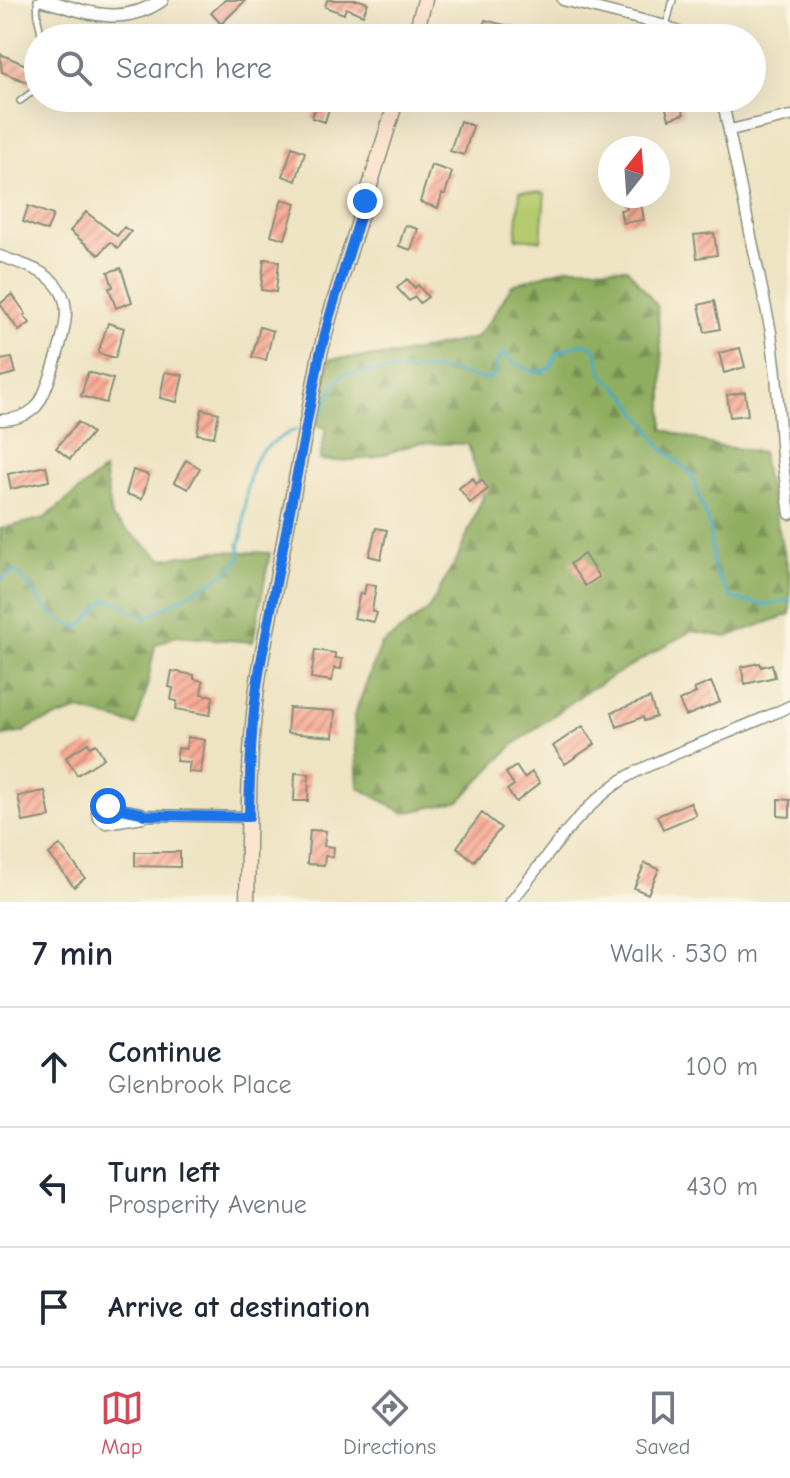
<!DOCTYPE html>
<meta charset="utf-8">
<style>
body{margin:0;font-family:"Comic Neue",sans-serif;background:#f6f6f7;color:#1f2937}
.compass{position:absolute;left:598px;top:136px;width:72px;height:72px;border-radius:50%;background:#fff;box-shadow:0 8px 32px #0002;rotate:17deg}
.stop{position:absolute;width:24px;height:24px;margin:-18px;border:6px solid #1a73e8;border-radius:50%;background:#fff}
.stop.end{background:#1a73e8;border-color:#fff;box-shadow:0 2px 8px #0008}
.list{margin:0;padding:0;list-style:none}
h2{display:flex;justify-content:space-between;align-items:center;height:104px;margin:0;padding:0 32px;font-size:34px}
h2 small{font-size:26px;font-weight:400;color:#747a83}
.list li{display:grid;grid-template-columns:52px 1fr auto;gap:24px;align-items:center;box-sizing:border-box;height:120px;padding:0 32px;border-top:2px solid #e0e1e3}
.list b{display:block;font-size:30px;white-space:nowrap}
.list p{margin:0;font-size:26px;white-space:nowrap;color:#747a83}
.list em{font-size:26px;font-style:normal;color:#747a83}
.icon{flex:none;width:44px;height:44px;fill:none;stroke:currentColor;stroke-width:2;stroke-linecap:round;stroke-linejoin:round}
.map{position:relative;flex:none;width:790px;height:902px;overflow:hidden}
.search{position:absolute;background:#fff;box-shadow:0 8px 32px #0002;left:24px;right:24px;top:24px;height:88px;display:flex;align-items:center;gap:20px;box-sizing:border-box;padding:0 28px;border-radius:44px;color:#747a83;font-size:30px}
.sheet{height:464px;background:#fff}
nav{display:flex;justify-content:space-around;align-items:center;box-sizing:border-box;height:112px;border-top:2px solid #e0e1e3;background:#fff;font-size:22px;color:#747a83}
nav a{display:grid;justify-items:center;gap:4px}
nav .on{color:#d1495b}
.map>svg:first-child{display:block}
.forest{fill:url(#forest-firs);stroke:#58764a;stroke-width:2}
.pitch{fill:#b5ca6e;stroke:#6a8451;stroke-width:2}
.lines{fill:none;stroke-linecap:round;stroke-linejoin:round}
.stream{stroke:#43abc3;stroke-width:3}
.building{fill:url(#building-hatch)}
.service-casing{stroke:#86907b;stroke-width:8}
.minor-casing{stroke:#86907b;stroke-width:13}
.tertiary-casing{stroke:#86907b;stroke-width:15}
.secondary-casing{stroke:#86907b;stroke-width:17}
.service{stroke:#fff;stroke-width:5}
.minor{stroke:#fff;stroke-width:10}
.tertiary{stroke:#fff;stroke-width:12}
.secondary{stroke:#fce5cf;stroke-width:14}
.route{stroke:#1a73e8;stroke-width:10}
</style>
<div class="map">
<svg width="790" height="902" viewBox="0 0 790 902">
<defs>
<pattern id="forest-firs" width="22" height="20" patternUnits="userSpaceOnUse" patternTransform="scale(2)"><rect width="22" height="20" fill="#90ae61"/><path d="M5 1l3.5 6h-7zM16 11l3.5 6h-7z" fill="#758f51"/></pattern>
<pattern id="building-hatch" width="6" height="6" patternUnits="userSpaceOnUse" patternTransform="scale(2)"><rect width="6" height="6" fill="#f8ac96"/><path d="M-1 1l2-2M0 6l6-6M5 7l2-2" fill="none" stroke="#c88d7b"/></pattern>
</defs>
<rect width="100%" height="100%" fill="#fcf5e5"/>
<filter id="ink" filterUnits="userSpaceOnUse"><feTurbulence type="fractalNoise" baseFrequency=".0125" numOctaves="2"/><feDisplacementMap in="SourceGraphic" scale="16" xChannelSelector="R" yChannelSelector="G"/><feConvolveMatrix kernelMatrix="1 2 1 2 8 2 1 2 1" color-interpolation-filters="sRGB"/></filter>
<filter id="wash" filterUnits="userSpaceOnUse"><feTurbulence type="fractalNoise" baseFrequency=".006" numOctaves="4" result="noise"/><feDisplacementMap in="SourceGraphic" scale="32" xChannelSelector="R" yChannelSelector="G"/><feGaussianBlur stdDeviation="1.8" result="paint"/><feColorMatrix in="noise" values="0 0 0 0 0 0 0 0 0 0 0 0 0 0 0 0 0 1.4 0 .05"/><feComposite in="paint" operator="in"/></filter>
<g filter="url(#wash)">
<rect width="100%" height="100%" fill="#eee3c2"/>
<!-- forest -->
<path class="forest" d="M569 267 627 268 657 306 663 370V429L716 446 762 452 765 473 790 576V614L727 637 691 631 584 693 512 746 460 801 404 813 358 787 354 716 381 645 428 610 458 557 483 497 468 444 418 443 373 458 339 461 320 460 326 428 317 426 330 359 397 355 475 338 490 321 512 285Z
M104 470 112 518 162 559 217 551 270 553 253 642 175 636 155 645 146 692 136 725 80 710 36 724 23 732 0 737V529L45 518Z"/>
<!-- pitch -->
<path class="pitch" d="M520 191 545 193 541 240 516 238Z"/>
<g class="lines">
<!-- stream -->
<path class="stream" d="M315 419 321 416 332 389 343 374C377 371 411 369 444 370 462 371 476 382 493 378L497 362 505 353 514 363 537 373 551 367 557 352 584 343 595 348 603 375 627 396 662 448 691 473 709 525 714 569 731 598 765 605 790 600
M0 580 14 571C29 582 30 588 40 602 50 614 65 623 79 628L107 599 118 602 146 618 226 573 241 557 239 544 242 537C245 513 245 473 259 454 269 443 284 435 297 429"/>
</g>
<g id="blocks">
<!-- building -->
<path class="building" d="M225 0H246L221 24 211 13Z
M327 0H359L368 3 363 15 346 8 344 14 325 7Z
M485 20 520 29 518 38H491L481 35Z
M312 26 344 36V38H308Z
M0 54 38 70V74L32 84 2 72Z
M318 98H332L325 122 312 118Z
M663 98H679L684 114 669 119Z
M460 121 473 126 464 155 450 151Z
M292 147 305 152 296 181 283 176Z
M431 165 452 172 445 194H442L438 208 420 202Z
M625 196H640L644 220 623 223 620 210 627 209Z
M282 199 296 203 285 239 271 235Z
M28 206 53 215 47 231 23 222Z
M86 212 117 236 124 227 131 232 118 248 110 242 99 255 70 231Z
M405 225 418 229 411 250 399 246Z
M714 233 717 255 697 258 694 235Z
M264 259 279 261 276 292 261 290Z
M121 268 132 302 116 308 109 288 113 287 108 272Z
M407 279 415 288 418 285 428 297 420 303 415 297 409 301 397 288Z
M12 294 26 314 24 315 30 323 19 331 0 304Z
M714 301 720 329 705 332 699 305Z
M108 323 124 328 115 358 98 353Z
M260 327 273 331 266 360 252 357Z
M740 348 745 367 724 373 719 353Z
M12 358 16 373 0 377V360Z
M88 372 113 379 106 403 81 396Z
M165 372 183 375 177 402 160 398Z
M745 392 748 415 730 417 727 395Z
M202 409 219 413 214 437 197 434Z
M78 422 92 433 70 459 56 448Z
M186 460 200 468 188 489 174 482Z
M46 466 49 481 11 489 8 474Z
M133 470 149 475 142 499 126 494Z
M473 478 476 484 482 480 488 489 470 503 459 488Z
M376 528 387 530 381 559 369 556Z
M584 554 599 577 585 586 570 564Z
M366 584 376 586 372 611 377 613 374 622 354 618 360 593 364 594Z
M315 650 335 653V658L342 659 341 669 334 668 332 681 311 678Z
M760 663 761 667 772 664 775 677 745 684 741 667Z
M172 671 194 675V679L203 681 201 694 213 696 210 715 176 709 177 701 171 700 173 688 169 687Z
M711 682 720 702 686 716 679 701 696 693 694 689Z
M650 698 656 717 644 721 643 717 617 727 612 712Z
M289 708 335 711 333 737 287 733Z
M583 726 595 744 565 764 553 746Z
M188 737 205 740 201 773 188 772 190 762 176 761 178 748 186 749Z
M88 743 90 747 96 744 104 758 77 775 66 757Z
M516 766 524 778 532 772 540 783 516 802 507 790 514 785 506 773Z
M295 773 309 774 308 801H294Z
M45 791 50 817 23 822 18 796Z
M778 799 790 800V817L778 816Z
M690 802 696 815 663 829 657 816Z
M482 813 501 828 474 861 457 847Z
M310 830 326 831 324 846 334 847 333 857 325 856 324 865 307 864Z
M60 845 85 878 74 887 49 854Z
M135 852H180V867L135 866Z
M645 863 659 869 648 894 634 888Z"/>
</g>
</g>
<g filter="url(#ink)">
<use href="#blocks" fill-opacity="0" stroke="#86907b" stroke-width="2"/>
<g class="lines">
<defs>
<path id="service" d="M37 0 38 20 42 38
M666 26 673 0
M20 101 36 89 38 85"/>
<path id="minor" d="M563 0 666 26 691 38
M722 98 771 332 776 374 782 458 790 514
M730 130 790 116
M0 256C20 264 48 270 59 289 64 296 66 305 66 313 66 331 47 396 35 408 25 417 13 420 0 420
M103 806 141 813 144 815 143 817 106 823C101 821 98 819 97 813Z
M144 815 249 817
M511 902C545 860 576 811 622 780 635 771 651 765 666 758 707 740 749 726 790 706"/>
<path id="tertiary" d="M43 0C87 12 121 28 162 0"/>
<path id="secondary" d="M414 38 425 0
M247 902C249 820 247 737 262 656L320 354 330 315 397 98"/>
</defs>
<!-- service casing -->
<use href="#service" class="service-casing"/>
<!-- minor casing -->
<use href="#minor" class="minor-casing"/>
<!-- tertiary casing -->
<use href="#tertiary" class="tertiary-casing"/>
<!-- secondary casing -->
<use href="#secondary" class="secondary-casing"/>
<!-- service -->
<use href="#service" class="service"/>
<!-- minor -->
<use href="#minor" class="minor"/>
<!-- tertiary -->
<use href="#tertiary" class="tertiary"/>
<!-- secondary -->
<use href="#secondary" class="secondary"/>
</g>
</g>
<g class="lines" filter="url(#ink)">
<!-- route -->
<path class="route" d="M108 806 141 813 144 815 249 817C250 767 251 717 260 667L320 354 330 315 365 201"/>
</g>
</svg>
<svg class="compass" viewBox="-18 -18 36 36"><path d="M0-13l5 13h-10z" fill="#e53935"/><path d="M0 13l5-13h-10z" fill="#747a83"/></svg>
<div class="stop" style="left:108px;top:806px"></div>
<div class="stop end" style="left:365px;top:201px"></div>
<div class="search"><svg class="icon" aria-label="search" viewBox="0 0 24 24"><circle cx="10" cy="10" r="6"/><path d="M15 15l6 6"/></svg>Search here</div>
</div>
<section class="sheet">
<h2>7 min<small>Walk · 530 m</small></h2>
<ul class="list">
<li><svg class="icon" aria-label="ahead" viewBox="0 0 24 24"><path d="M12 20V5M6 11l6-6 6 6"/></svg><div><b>Continue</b><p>Glenbrook Place</p></div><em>100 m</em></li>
<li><svg class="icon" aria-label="left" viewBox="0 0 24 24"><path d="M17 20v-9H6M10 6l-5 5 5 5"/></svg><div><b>Turn left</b><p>Prosperity Avenue</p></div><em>430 m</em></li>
<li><svg class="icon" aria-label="arrive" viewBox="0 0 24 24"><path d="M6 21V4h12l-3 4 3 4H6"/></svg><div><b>Arrive at destination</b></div></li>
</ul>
</section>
<nav>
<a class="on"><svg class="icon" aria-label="map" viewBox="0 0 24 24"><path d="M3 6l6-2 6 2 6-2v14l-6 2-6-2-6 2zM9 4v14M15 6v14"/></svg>Map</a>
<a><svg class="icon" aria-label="directions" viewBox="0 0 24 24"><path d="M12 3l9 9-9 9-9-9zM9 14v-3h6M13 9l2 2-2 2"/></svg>Directions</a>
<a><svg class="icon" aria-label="saved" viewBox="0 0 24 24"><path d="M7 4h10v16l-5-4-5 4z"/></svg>Saved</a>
</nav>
